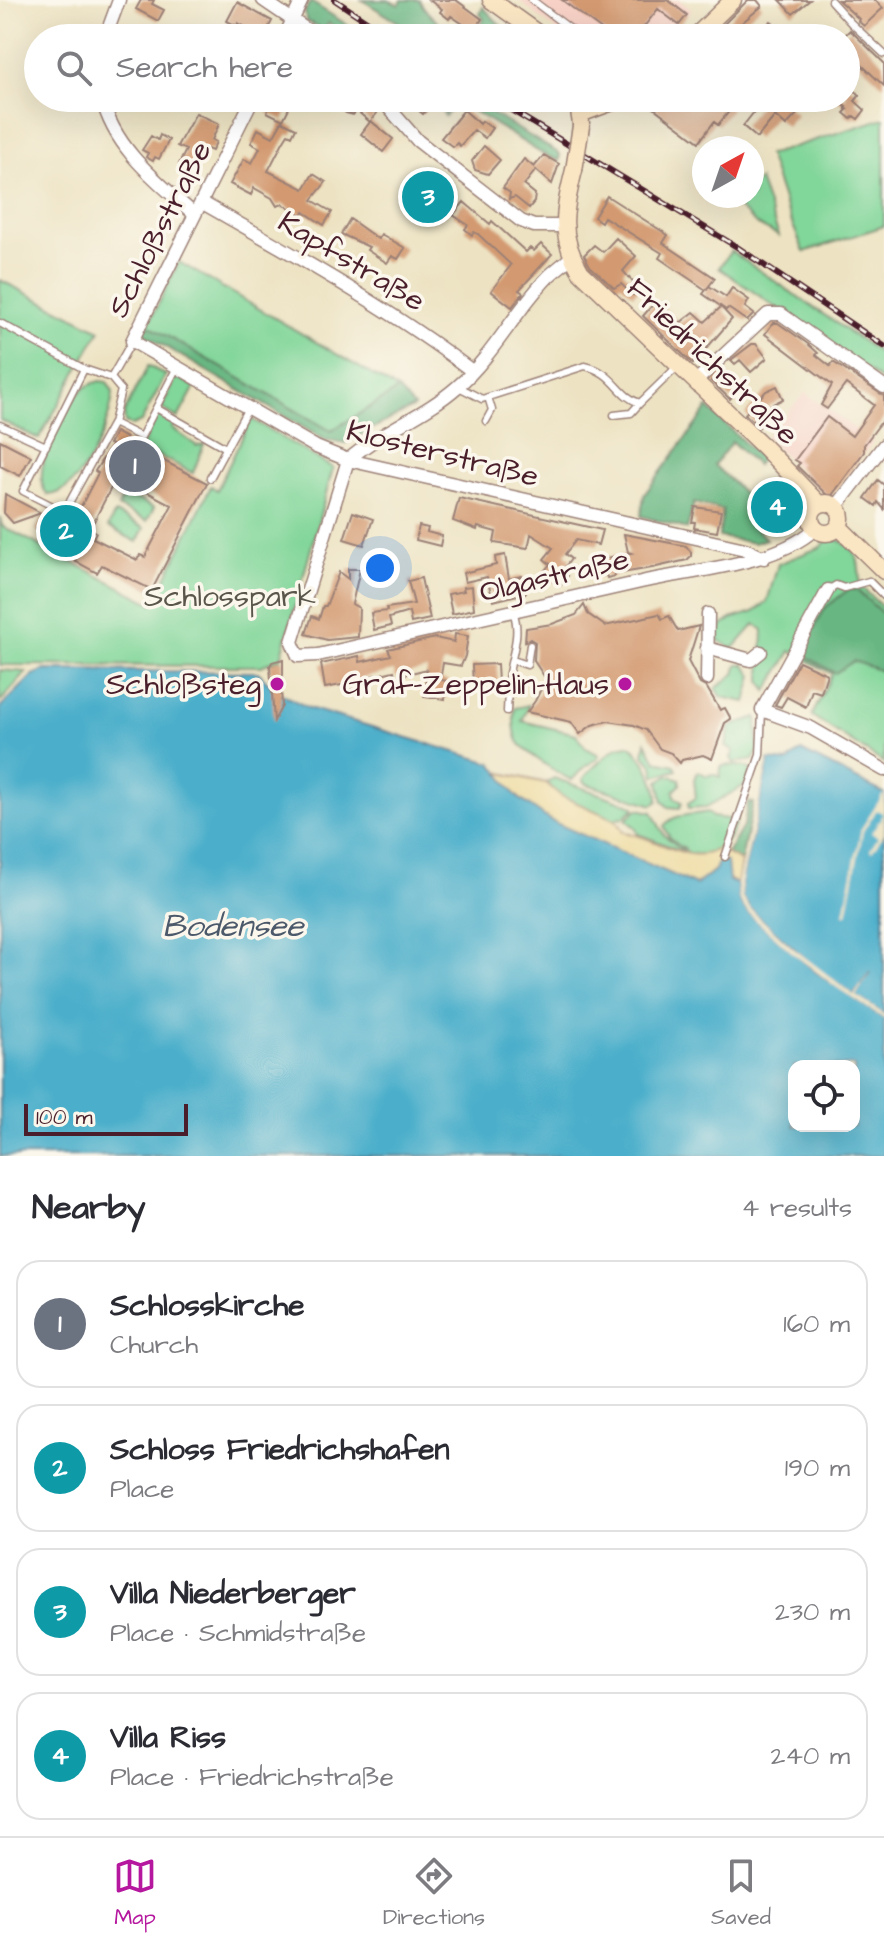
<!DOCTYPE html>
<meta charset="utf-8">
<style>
body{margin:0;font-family:"Architects Daughter",sans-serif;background:#f2f2f3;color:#2b2b33}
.controls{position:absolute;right:24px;bottom:24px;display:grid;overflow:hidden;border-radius:16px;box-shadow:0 8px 32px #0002}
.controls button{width:72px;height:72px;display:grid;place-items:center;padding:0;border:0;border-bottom:2px solid #e1e1e2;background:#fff;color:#2b2b33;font:40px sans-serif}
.compass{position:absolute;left:692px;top:136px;width:72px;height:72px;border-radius:50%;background:#fff;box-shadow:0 8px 32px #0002;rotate:40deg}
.scale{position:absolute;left:24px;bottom:20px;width:164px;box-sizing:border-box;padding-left:8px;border:4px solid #4a1f2b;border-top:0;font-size:22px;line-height:28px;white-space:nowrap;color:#4a1f2b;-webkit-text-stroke:6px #fbf7ec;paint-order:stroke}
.you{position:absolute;left:380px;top:568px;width:28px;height:28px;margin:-20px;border:6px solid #fff;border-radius:50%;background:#1a73e8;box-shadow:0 0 0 12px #1a73e833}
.badge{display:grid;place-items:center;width:52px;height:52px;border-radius:50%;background:#b5179e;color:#fff;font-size:26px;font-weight:700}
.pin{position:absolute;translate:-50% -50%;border:4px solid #fff;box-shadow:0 2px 8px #0006}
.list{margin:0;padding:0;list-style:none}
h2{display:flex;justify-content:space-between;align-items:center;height:104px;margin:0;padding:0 32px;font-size:34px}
h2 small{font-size:26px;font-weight:400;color:#7c7c81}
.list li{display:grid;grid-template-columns:52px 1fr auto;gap:24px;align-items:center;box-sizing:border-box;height:128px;margin:0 16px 16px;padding:0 16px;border:2px solid #e1e1e2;border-radius:24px}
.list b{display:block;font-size:30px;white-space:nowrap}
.list p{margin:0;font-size:26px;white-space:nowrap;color:#7c7c81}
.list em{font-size:26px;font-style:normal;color:#7c7c81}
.icon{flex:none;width:44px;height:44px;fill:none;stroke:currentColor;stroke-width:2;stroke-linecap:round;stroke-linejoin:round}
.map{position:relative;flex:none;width:884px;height:1156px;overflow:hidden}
.search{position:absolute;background:#fff;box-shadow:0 8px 32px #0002;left:24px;right:24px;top:24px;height:88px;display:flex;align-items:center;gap:20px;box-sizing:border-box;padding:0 28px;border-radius:44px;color:#7c7c81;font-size:30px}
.sheet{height:680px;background:#fff}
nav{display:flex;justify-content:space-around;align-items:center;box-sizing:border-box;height:112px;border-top:2px solid #e1e1e2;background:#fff;font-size:22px;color:#7c7c81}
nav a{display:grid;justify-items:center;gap:4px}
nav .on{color:#b5179e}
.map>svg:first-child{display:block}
.built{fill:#f7d1c6}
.green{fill:#81d69a;stroke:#667a62;stroke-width:2}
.forest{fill:#68b782;stroke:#596b56;stroke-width:2}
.sand{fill:#eeda9e;stroke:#9c7c64;stroke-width:2}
.water{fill:#4cafcb;stroke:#4b677b;stroke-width:2;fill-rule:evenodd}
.pier{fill:#ede3c3}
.building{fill:#d39a71;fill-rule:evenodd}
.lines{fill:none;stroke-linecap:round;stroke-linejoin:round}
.lane-casing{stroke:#9c8177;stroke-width:9}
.street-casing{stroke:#9c8177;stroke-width:15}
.secondary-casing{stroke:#9c8177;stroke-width:19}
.lane{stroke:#fff;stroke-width:6}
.street{stroke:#fff;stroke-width:12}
.secondary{stroke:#fbe6c4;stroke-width:16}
.rail-casing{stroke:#4a1f2b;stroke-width:6}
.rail{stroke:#fbf7ec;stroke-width:3;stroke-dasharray:9;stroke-linecap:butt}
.secondary-bridge-casing{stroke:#9c8177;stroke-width:19;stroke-linecap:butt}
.secondary-bridge{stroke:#fbe6c4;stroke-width:16}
.poi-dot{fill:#b5179e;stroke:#fbf7ec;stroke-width:3}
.labels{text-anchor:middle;stroke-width:7;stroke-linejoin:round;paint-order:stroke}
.street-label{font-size:30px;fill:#4a1f2b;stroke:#fbf7ec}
.park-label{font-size:30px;fill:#5a564c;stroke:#fbf7ec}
.poi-label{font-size:30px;fill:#4a1f2b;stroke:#fbf7ec;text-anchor:end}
.water-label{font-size:32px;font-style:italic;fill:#4b596b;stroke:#fbf7ec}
</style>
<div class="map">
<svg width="884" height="1156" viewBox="0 0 884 1156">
<rect width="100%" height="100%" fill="#fbf7ec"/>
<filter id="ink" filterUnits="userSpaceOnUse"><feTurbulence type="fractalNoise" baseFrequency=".0125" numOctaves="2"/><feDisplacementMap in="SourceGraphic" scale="16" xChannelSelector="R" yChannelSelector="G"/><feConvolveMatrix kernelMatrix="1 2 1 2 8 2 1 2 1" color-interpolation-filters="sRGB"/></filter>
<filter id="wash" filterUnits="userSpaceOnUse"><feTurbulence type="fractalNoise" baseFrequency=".006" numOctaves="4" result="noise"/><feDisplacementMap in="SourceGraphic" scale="32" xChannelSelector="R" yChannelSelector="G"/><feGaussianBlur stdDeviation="1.8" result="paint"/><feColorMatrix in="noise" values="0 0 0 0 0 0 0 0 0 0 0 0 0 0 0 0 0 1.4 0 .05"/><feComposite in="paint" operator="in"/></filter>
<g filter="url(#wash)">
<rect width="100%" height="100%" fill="#ede3c3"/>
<!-- built -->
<path class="built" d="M518 0H679L692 10 667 38H566Z
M805 393 873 442 829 499 766 437Z"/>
<!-- green -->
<path class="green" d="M884 118V226L804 252 785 206 768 155Z
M759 180 779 236 756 224 733 203 740 196H752V186Z
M731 251 884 356V382L719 268Z
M179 262 398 390 331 431 148 325Z
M0 280 100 330 39 439 0 420Z
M148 366 166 375 141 422 132 426 125 423 124 413Z
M177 377 195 387 178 418 161 408Z
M100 381 107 382 113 392C112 421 81 495 48 495 27 475 65 407 82 390 87 385 93 383 100 381Z
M158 413 177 423 172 428 197 446 204 444 193 473 141 447Z
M251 419 333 468 281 658 261 666 0 665V517L2 526 153 604 211 486 217 490Z
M125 493 154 508 147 521 118 507Z
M115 513 144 528 137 542 108 527Z
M837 539C861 551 859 563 860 586L884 609V763L812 716 832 674 791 651 767 691 761 681 763 630 755 624 734 648 730 647 715 638 714 633 731 619 754 612 767 602 778 564 821 547 827 540Z
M738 664H744L753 676 746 702 722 697 716 688 735 674Z
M0 670 27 672 0 702Z
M529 705 522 721 576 734 586 748 599 755 598 758 583 768 572 780C560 775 524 752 518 741 514 733 513 715 515 708Z
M757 717 758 751 753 760 734 763 731 758 734 751 726 747 730 727Z
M646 742 656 761 675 765 677 770 655 776 653 765 644 755Z
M629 745C642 752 659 786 658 801L653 805 587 784 583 780C586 773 609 753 616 748 620 746 625 746 629 745Z
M726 765 747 767 752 771 747 784 706 807 689 808 688 803 696 798 694 779 698 771 707 776 712 774 720 777 721 767Z
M668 775 680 779V785L674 791 675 798 682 802 680 808 668 807 663 801 659 781Z
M554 778 634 806V809L621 819 619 817 616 820 561 796 546 783Z
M637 809 652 812 664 835 684 851 685 849C675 844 667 837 664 826 676 812 691 816 708 812L712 817 737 820C719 880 676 846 638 834L635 827 626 820Z"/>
<!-- forest -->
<path class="forest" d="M362 0H388L399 5 402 0H419C430 19 445 29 465 38H424Z
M311 2 368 38H351L329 23 324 29 306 21 305 11Z
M483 7 506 31 509 38H471L484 19 480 14Z
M435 98H466L560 154 559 161 541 153 459 102 445 116Z
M148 325 331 431 398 390 414 407 345 443 325 440 142 333Z
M708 408 762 459 756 465 732 442 714 465 758 507 752 525 766 539 754 543 719 537 723 510 694 503 687 529 641 516 644 495Z
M849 589 857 590 884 615V672L854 661 835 673 801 653 825 608Z
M748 802 753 803 741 861 727 854 744 825Z"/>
<!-- sand -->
<path class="sand" d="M497 772 546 783 561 796 616 820 623 832C656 836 692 869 720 847L727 854 741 861 737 884 715 870 696 885C642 862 560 836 517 796 509 789 503 780 497 772Z"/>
<!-- water -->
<path class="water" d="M45 670 258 672 279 693 309 708 492 763 516 796 551 821 696 885 715 870 719 860 727 862 729 881 737 884 739 900 748 913 816 972 884 1019V1156H0V708L33 675ZM794 1066H854V1126H794Z
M801 751 884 793V1014L855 996 870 972 854 995 815 967 751 910 742 897 741 884 769 760 787 762Z"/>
<!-- pier -->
<path class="pier" d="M766 757 769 758 741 884 742 897 751 910 793 948 854 995 870 972 856 996 884 1014V1019L836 987 795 955 748 913 739 900 737 884Z
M884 793V834L872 852 870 850 878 837 871 833 883 814 877 810 863 831 847 914H844L861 829Z"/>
<g id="blocks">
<!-- building -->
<path class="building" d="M141 0H154L152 4 164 10 158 21 136 9Z
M429 0H456L482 19 470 36 463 31 466 26 451 16 449 19 440 12 442 9Z
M562 0H668L687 15 679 25 658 9 635 38H604L607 34Z
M748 0H757L762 6 738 26 752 38H722L715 33Z
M780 0H810L793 14Z
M838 0H875L883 8 864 26 858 21 859 19Z
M237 2 272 21 263 38 253 35 255 32 238 23 237 26 227 21Z
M771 21 792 38H757Z
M850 30 884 63V86L846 50 844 36Z
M846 83 860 95 855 101 865 110 858 119 854 116 851 119 844 113 848 109 846 111V107L836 98H846Z
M274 98H294L283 120 267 112Z
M328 98H359L377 113 371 121 393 139 383 152 361 134 370 122 357 111 353 115 346 113Z
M404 98H428L433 102 423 114Z
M662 98H715L731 109 718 125 714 122 699 142 654 108Z
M755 98H796L788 107 797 114 786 126 775 116 757 138 743 126 761 103Z
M464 110 480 124 482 121 492 128 485 138 474 130 460 146 457 143 453 147 441 138Z
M196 113 219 124 212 140 216 142 212 151 207 149 194 172 179 164 186 150 177 146Z
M282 121 296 128 292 136 288 134 283 142 268 171 304 189 313 174 326 182 312 200 332 212 324 225 304 212 302 215 283 204 277 206 272 198 254 188 251 195 230 184 244 159 252 163 260 148 251 143 258 129 273 137Z
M160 135 169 140 159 159 155 157 153 161 146 157 148 153 142 150 151 136 158 140Z
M484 146 500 160 488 174 475 170 472 161Z
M544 155 559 164 552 184 536 170 524 185 535 194 534 202 529 208 515 197 509 199 510 193 503 188 524 159 534 167Z
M417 180 425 182 437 191 426 207 413 196 419 188Z
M607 196 668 235 663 243 715 278 706 290 659 258 662 253 604 217 601 222 594 217Z
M464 202 490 224 492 221 526 252 530 248 534 251 541 244 552 254 519 290 523 293 512 307 491 291 511 265 478 234 474 232 472 235 465 229 468 225 453 215Z
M350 219 378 239 381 234 405 248 398 259 392 256 387 263 367 250 369 247 341 234Z
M616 238 636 256 623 271 639 289 633 295 621 284 614 288 590 266 584 255 594 245 603 252Z
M709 286 726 297 732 288 749 300 745 307 754 314 747 321 728 308 726 310 703 294Z
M656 301 680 323 694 312 705 322 721 307 732 319 693 364 643 316Z
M773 323H778L808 344 818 353 816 355 830 366 833 362 884 396V418L864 445V452L830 498 797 466 800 463 795 460 827 417 852 436 874 405 846 384 827 409 821 405 832 385 765 334Z
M752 344H756L767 358 751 372 740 360 735 364 731 360Z
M723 372 740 388 730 399 711 381Z
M777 386 783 399 767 407 773 412 759 427 745 414 766 391Z
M115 432 126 438 125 441 207 483 152 590 102 565 97 573 75 561 79 553 36 530 44 514 70 528 98 473 95 471 112 445 109 444ZM120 478 172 505 145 557 140 555 137 560 93 538 96 532 90 529 114 482 117 484Z
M0 440 31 456 20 476 0 466Z
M878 480 884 485V509L878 502 876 506 865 498Z
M5 494 41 513 13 523 4 513Z
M459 498 602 530 598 545 576 540 565 554 571 559 562 571 568 576 561 585 554 582 542 574 550 564 544 559 553 548 531 534 528 548 494 543 496 532 478 527 477 530 453 521Z
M695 507 721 511 717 532 694 528 695 522H692Z
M353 512 373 519 364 545 344 539Z
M419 526 428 528 427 532 442 536 440 546 416 540Z
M624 534 686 546 691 552V556L687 560 652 568 615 574V576L607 578 606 575 590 579 587 562 631 553 628 552Z
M505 555 509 579 522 576 526 593 493 601 487 577 465 582 463 573 496 565 495 557Z
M348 569H360L352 604 359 608 358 637 327 640 306 634 312 616 319 619 323 606H326L339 572 348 579Z
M421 578 430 619 411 623 409 612 389 618 391 626 374 630 371 613 387 611 386 608 414 604 408 581Z
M472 586 474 609 452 614 448 594 464 591 463 587Z
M584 605 588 614 605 626 659 614 662 619 669 616 678 631 699 626 688 661 700 684 707 688 720 710 725 708 731 719 725 723 712 759 703 755 682 760 680 763 671 753 660 749 646 730 634 725 608 721 592 725 580 734 571 722 527 712 535 701 546 679 534 661 535 642 530 639 525 642 526 628 552 624 576 615Z
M455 634 468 636 465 656 461 666 443 663 440 680 448 681 445 699 424 696 427 669 395 677 394 671 363 678 364 687 348 690 347 684 325 688 321 664 359 656 360 662 391 655 388 649 435 638 454 642Z
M283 659V675L278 682 281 688 282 706 274 721 270 666 272 662Z
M799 661 827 674 821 693 812 690 806 707 787 697 781 707 775 705Z
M497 664 498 683 473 684 472 665Z"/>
</g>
</g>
<g filter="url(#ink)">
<use href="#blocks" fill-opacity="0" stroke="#9c8177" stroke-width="2"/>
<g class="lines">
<defs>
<path id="lane" d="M532 0 582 38
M831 1 851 23 884 54
M0 323 84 369 111 378 132 341
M84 369 23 491 64 512 113 423 141 437 177 367
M111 378 121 390 113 423
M459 387 482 399 585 366C615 372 617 396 640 403L678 366
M156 408 226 448
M614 415 631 413 640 403
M486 421 492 410 488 397
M0 425 46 446
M210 478 248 408
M869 581 884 596
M828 590 836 585 844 588 869 581
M512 660 527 665 530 645
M507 711C508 699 507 685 509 673 513 651 521 632 513 611
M725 857 760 755 762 711"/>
<path id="street" d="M263 0 319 38
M105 38 119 0
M284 38 302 0
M102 98C114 149 157 181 194 214
M253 98 132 341 316 447 348 460 745 549 764 558
M385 98 389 108 418 141 521 221 534 226H564
M201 202C294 255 387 306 472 371
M571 257C564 264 555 270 548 277 515 311 493 356 457 387 424 416 381 431 348 460L292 642 298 656 318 655C426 630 534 606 641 582 694 570 775 565 815 529
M695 382 768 314H781L884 387
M836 507 884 445
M828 590 762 710 811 728 884 770
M707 648 751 660 761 652
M707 679 708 614"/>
<path id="secondary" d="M491 0 544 38
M694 38 733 0
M577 98 581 124
M580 114 623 98
M574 170C564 210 558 236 581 272L764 447 819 504
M811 518a15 15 0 1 1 30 0a15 15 0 1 1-30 0Z
M839 527 884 571"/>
</defs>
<!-- lane casing -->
<use href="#lane" class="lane-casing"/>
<!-- street casing -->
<use href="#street" class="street-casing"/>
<!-- secondary casing -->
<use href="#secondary" class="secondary-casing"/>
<!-- lane -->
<use href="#lane" class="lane"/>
<!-- street -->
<use href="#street" class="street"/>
<!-- secondary -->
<use href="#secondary" class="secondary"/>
<defs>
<path id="rail" d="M335 0 392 38
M491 98 737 247 884 346"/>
</defs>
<!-- rail casing -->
<use href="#rail" class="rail-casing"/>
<!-- rail -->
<use href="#rail" class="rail"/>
<defs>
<path id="secondary-bridge" d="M574 170 581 126"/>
</defs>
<!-- secondary-bridge casing -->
<use href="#secondary-bridge" class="secondary-bridge-casing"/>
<!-- secondary-bridge -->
<use href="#secondary-bridge" class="secondary-bridge"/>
</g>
</g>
<!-- markers -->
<g class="poi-dot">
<circle cx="277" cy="684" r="8"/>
<circle cx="625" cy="684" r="8"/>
</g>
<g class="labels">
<!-- street labels -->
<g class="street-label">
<text transform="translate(159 229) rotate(-63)" y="10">Schloßstraße</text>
<text transform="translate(352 261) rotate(31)" y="10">Kapfstraße</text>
<text transform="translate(713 361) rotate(44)" y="10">Friedrichstraße</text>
<text transform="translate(443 453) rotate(14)" y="10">Klosterstraße</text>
<text transform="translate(554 575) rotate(-13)" y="10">Olgastraße</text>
</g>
<!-- park labels -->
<g class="park-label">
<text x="230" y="606">Schlosspark</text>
</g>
<!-- poi labels -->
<g class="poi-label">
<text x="261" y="694">Schloßsteg</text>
<text x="609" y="694">Graf-Zeppelin-Haus</text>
</g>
<!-- water labels -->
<g class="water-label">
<text x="233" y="936">Bodensee</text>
</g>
</g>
</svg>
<div class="controls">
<button><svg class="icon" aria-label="locate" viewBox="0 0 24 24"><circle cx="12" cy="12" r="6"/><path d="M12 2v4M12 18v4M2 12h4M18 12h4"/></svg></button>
</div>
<svg class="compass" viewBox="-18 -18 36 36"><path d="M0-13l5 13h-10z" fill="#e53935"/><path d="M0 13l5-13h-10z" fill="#7c7c81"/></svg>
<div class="scale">100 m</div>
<div class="you"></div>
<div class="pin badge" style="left:135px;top:466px;background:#6b7280">1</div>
<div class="pin badge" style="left:66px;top:531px;background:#0f9aa8">2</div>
<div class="pin badge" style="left:428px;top:197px;background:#0f9aa8">3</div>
<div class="pin badge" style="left:777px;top:507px;background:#0f9aa8">4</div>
<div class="search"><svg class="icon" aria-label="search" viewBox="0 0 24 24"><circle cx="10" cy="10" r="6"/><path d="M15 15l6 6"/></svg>Search here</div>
</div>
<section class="sheet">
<h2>Nearby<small>4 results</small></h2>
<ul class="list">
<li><span class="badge" style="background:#6b7280">1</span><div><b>Schlosskirche</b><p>Church</p></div><em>160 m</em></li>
<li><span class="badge" style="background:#0f9aa8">2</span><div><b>Schloss Friedrichshafen</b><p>Place</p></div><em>190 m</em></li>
<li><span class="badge" style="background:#0f9aa8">3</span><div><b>Villa Niederberger</b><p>Place · Schmidstraße</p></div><em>230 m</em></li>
<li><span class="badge" style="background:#0f9aa8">4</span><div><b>Villa Riss</b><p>Place · Friedrichstraße</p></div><em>240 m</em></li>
</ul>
</section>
<nav>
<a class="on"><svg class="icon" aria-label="map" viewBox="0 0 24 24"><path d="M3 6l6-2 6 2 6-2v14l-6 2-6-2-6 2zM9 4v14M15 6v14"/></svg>Map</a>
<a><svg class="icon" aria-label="directions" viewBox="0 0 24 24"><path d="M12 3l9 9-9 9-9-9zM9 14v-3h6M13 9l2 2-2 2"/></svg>Directions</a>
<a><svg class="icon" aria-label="saved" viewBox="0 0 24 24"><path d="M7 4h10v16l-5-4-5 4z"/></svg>Saved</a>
</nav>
